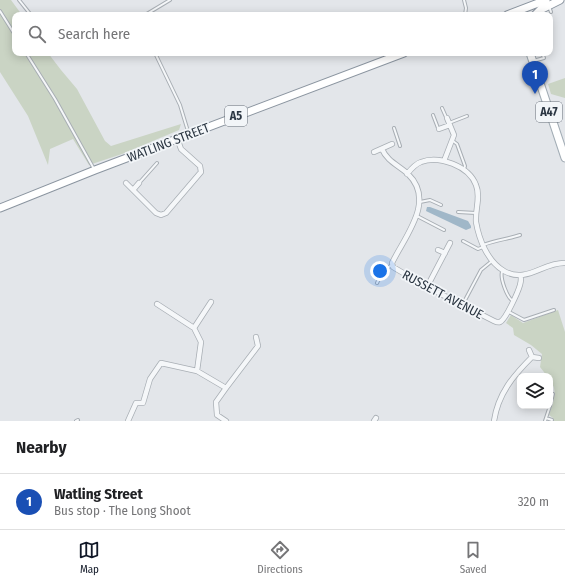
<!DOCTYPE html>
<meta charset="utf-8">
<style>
body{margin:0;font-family:"Fira Sans Condensed",sans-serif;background:#f2f2f2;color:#202124}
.controls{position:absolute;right:12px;bottom:12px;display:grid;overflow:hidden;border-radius:8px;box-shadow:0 2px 10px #0003}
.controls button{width:36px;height:36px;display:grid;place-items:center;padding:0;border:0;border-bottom:1px solid #e0e0e0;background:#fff;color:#202124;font:20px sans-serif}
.you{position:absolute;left:380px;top:271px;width:14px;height:14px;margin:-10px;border:3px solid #fff;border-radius:50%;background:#1a73e8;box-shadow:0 0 0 6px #1a73e833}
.badge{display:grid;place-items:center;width:26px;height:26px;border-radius:50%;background:#111827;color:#fff;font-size:13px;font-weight:700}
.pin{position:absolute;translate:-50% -33px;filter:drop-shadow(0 1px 2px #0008)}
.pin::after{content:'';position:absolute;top:21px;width:14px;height:12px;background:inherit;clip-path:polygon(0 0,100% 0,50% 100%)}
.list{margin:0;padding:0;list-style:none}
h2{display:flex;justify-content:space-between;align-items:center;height:52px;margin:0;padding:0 16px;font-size:17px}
h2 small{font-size:13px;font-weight:400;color:#757577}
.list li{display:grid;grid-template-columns:26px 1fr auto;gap:12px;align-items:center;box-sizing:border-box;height:56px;padding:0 16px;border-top:1px solid #e0e0e0}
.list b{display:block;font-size:15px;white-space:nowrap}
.list p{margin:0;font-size:13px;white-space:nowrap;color:#757577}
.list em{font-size:13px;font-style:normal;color:#757577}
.icon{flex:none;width:22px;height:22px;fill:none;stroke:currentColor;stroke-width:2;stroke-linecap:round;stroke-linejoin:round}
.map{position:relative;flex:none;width:565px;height:421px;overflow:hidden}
.search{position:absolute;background:#fff;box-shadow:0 2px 10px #0003;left:12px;right:12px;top:12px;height:44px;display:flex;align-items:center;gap:10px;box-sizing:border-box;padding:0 14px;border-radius:8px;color:#757577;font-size:15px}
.sheet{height:108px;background:#fff}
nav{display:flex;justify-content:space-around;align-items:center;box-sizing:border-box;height:56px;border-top:1px solid #e0e0e0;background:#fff;font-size:11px;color:#757577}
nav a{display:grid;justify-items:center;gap:2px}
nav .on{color:#111827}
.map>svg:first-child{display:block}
.green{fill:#cad4c4}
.water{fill:#a0b7c8}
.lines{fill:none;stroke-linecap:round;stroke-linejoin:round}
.service-casing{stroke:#a8aeb4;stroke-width:4}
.minor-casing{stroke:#a8aeb4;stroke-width:6}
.primary-casing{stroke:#a2acb5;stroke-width:9}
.trunk-casing{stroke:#8b95a0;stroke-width:9}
.service{stroke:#f5f7f9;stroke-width:2}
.minor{stroke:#f5f7f9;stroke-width:4.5}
.primary{stroke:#fff;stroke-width:7}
.trunk{stroke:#fff;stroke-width:7}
.labels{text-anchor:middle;stroke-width:3.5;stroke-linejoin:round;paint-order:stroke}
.shield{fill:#f2f5f8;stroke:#676f79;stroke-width:1}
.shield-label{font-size:12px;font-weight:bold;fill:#2b3642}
.street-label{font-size:13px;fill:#2b3642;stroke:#f2f5f8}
</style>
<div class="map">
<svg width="565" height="421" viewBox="0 0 565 421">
<rect width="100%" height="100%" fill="#e3e6ea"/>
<!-- green -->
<path class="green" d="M0 0H11L22 15H15V53H48L61 70 77 89 105 141 111 146 181 124 179 130 122 154 89 165 73 139 50 149 48 165 28 116 0 72Z
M565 78V98L551 94 548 84Z
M558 310 565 332V421H553V418L549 415C552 406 556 397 554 388 553 384 550 381 550 376H547L540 367 542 354 531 345 514 335 513 328 506 323 511 315 523 323Z"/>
<!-- water -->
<path class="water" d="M427 207H430L468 221 471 226V228L466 230 428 212 426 211Z"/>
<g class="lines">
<defs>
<path id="service" d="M19 0 31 15
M464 0 466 8 465 15
M549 6 551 12
M0 11 15 35
M145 15 170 0
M26 53 55 99 94 169
M155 53 180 105 187 128
M533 61 544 58 542 53
M442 108 446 117
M433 115 438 128
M449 123 467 116
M394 128 400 146
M453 141 457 144 465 166 464 169
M140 182 157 163
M420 202 430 200 441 205
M458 212 476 213
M417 216 444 230
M463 241 478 249 483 247
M483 245C496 240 508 239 520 235
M502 272C500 278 507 298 513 301
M377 283 384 269 393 265
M463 304 481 270 492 261
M509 312 524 320 554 310
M550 406 553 394
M546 418 552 420
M76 421 78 420
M545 421 550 406"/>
<path id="minor" d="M439 129 450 125
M382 149C387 161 398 165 408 174 436 201 405 236 392 263L393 267 427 287 494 321C496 322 498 323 500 322 506 319 518 292 520 285 521 282 521 279 521 276
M374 152 392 144
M444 161 454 135 447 118
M407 174C411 169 415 164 421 162 439 155 469 166 476 185 481 197 475 209 476 222 479 239 487 261 504 271 527 284 543 262 565 263
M126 183 156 213 161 215 166 213 201 172 200 166 181 149 177 138
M133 190 139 183
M438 250 445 253
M427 287 450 243
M157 304 194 328 201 342 197 371
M194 328 211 302
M529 350 532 357 539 358
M226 388 258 346 256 337
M128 421 136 403H143L150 379 161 363 197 371 226 388 216 402 217 415 226 421
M374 421 376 418
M494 421C498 394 513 376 532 357"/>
<path id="primary" d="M530 53 565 158"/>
<path id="trunk" d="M507 15 546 0
M535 15 540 10 560 0
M0 208 95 170 404 53"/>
</defs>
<!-- service casing -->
<use href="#service" class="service-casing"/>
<!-- minor casing -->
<use href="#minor" class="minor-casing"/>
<!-- primary casing -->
<use href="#primary" class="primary-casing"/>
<!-- trunk casing -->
<use href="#trunk" class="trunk-casing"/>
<!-- service -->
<use href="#service" class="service"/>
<!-- minor -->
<use href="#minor" class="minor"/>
<!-- primary -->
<use href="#primary" class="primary"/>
<!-- trunk -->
<use href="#trunk" class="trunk"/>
</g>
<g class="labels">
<!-- shield labels -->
<g class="shield">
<rect x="536" y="102" width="26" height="20" rx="3"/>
<rect x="225" y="106" width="22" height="20" rx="3"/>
</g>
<g class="shield-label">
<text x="549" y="116">A47</text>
<text x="236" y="120">A5</text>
</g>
<!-- street labels -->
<g class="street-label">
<text transform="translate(168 142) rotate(-21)" y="5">WATLING STREET</text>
<text transform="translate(443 294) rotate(28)" y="5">RUSSETT AVENUE</text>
</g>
</g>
</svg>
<div class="controls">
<button><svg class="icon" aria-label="layers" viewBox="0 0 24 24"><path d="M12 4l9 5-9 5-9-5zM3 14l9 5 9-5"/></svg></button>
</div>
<div class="you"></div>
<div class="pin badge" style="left:535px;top:94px;background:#1a4fb4">1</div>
<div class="search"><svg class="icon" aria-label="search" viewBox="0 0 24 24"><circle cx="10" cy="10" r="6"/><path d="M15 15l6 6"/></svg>Search here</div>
</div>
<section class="sheet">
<h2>Nearby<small></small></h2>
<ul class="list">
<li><span class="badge" style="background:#1a4fb4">1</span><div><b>Watling Street</b><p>Bus stop · The Long Shoot</p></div><em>320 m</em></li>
</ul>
</section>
<nav>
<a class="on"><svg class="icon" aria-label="map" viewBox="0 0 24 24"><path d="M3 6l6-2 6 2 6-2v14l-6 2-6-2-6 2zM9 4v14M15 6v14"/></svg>Map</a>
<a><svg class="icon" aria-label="directions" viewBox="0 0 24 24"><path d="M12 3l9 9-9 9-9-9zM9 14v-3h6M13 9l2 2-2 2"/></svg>Directions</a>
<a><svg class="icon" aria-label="saved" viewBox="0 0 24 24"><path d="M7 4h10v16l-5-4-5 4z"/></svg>Saved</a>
</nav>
